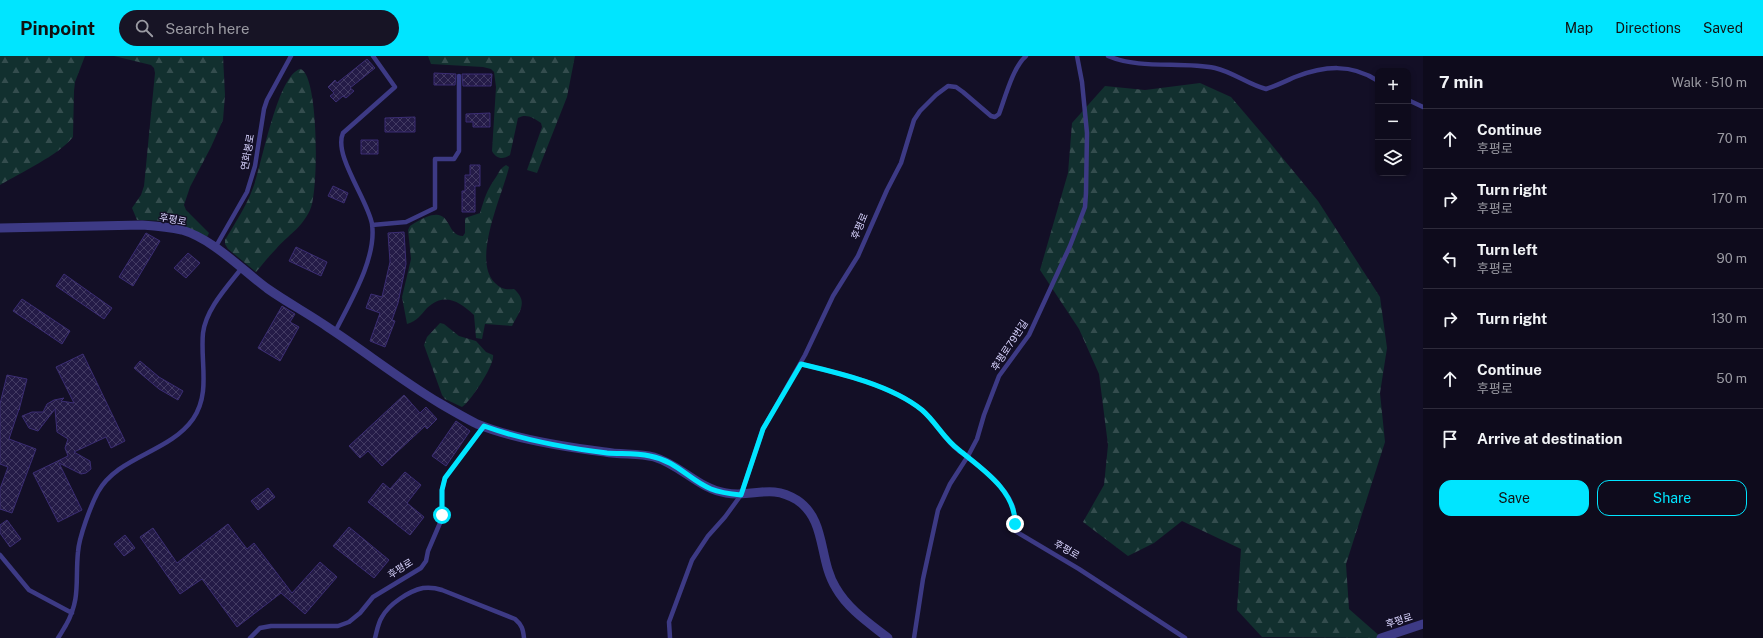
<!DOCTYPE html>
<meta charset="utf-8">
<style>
body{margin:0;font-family:"Public Sans","Noto Sans KR",sans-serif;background:#171425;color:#f1f3f6}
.controls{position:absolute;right:12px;top:12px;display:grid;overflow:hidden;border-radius:8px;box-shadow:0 2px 6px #0003}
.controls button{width:36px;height:36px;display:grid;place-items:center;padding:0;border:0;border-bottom:1px solid #2e2b3b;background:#0e0b1c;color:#f1f3f6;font:20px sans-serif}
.stop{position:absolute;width:12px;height:12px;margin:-9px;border:3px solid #00e5ff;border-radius:50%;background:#fff}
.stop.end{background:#00e5ff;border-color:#fff;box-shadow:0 1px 4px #0008}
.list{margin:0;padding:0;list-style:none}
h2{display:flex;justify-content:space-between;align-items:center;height:52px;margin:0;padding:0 16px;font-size:17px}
h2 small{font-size:13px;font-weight:400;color:#9b9ba3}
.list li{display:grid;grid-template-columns:26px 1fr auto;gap:12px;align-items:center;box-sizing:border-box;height:60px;padding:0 16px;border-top:1px solid #2e2b3b}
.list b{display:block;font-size:15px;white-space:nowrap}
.list p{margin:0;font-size:13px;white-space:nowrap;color:#9b9ba3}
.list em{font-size:13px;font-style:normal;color:#9b9ba3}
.actions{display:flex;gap:8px;padding:12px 16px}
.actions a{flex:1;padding:9px 0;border:1px solid #00e5ff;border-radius:12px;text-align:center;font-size:14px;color:#00e5ff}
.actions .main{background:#00e5ff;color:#111}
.icon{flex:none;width:22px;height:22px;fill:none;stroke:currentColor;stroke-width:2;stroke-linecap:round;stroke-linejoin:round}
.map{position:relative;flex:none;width:1423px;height:582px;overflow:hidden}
header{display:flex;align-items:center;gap:24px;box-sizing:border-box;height:56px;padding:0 20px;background:#00e5ff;color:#111}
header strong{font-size:19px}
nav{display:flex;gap:22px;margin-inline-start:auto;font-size:14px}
.search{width:280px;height:36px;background:#171425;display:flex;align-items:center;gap:10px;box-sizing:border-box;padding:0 14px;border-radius:22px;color:#9b9ba3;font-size:15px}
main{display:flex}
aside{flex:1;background:#0e0b1c}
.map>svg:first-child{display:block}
.forest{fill:url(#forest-firs)}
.building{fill:url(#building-cross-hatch);stroke:#3b2d73}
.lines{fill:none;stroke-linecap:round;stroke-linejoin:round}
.service{stroke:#3d3a85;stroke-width:4.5}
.minor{stroke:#3d3a85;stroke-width:9}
.route{stroke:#00e5ff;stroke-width:5}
.labels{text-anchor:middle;stroke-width:3;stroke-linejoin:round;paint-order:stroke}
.street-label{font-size:10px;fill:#d9d4ff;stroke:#130f26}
</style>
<header>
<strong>Pinpoint</strong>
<div class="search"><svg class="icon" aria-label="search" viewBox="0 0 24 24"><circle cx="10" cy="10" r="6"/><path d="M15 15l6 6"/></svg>Search here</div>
<nav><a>Map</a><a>Directions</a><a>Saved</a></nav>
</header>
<main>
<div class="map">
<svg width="1423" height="582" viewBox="0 0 1423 582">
<defs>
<pattern id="forest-firs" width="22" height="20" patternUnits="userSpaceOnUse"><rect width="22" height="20" fill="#12302f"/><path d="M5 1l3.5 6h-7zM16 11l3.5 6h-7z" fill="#344d4e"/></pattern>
<pattern id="building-cross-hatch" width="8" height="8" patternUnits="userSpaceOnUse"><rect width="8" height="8" fill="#241b47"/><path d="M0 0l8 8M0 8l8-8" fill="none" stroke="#433b63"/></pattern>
</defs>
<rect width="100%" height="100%" fill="#130f26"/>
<!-- forest -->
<path class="forest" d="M0 0H85L75 26 74 35 73 81C59 99 20 117 0 129Z
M114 0H223L225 39 223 64 211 91 190 131 184 149 186 154 209 177 207 181 170 165 137 164 132 152 141 139 144 130 155 17 154 12 151 9Z
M428 0H575L567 41 537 117 527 114 542 71 541 67C534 62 526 57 518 62L510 99C503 104 496 103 492 95L496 31 494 16 491 13 483 11 431 8Z
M300 13C319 16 319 137 310 154 301 173 289 178 276 193 269 200 263 208 256 216L228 193 225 188V184C235 167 246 151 253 132 262 109 277 20 300 13Z
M1200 27 1231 41 1271 88 1318 145 1380 241 1387 292 1380 337 1385 386 1346 508 1349 553 1382 582 1262 581 1237 554 1241 493 1182 465 1154 487 1128 500 1083 466 1104 429 1108 389 1099 318 1079 273 1040 214 1068 117 1072 67 1105 30 1145 34Z
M506 109 509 111C503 138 471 204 495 227 501 233 506 234 514 233 529 246 519 256 512 270L485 268 482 283 476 282 474 259C459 245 444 236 427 252 421 259 417 265 407 268L402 241 411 203 408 174 410 170C456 140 442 180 463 180L465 177V162L480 157C485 142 485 138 494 124 499 118 498 114 506 109Z
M440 267 444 268 459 280 476 285 486 296 493 299C495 309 470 346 462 351L445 343 442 339 424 289 427 281Z"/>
<!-- building -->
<path class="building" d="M367 3 375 12 350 32 354 35 346 42 343 40 336 46 330 40 334 37 328 31 335 24 337 27Z
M434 17 456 18 455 29H434Z
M462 18H492L491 30H463Z
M490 57V71H473V66H466V58Z
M415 61V76H385V62Z
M361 84H378V98H361Z
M470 109H480V130H475V156H462V135H465V119H470Z
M333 130 348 137 344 147 328 140Z
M404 176 406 208 398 247 392 264 395 265 385 291 370 285 380 257 366 252 371 238 382 241 390 206 388 177Z
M146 177 160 185 133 230 119 221Z
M296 191 327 206 321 220 289 205Z
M188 197 200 207 186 222 174 212Z
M64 218 112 252 104 263 56 230Z
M22 243 70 275 62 288 13 255Z
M282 250 295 258 290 266 299 271 280 305 258 292Z
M83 298 125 385 111 392 106 381 74 396 90 405 91 413 86 417 81 418 59 407 82 454 58 466 33 417 68 400 65 392 68 383 57 376 55 353 38 375 29 372 22 360 32 356H43L47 348 54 344 64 342 61 345 74 347 56 311Z
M140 305 159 321 183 335 178 344 159 333 134 312Z
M7 319 27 323 19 354V353L9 383 36 393 12 457 0 453V433L8 411 0 408V348Z
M404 339 420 357 426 351 437 363 427 373 425 370 382 410 368 395 360 402 349 390Z
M456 365 470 375 446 410 432 400Z
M405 416 421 429 407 447 424 461 410 479 368 446 383 427 390 433Z
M268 432 275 441 258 454 251 445Z
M7 464 21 483 10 491 0 477V469Z
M228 468 247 493 254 487 292 537 320 506 337 521 305 558 281 537 237 571 202 523 180 538 140 481 153 472 177 507Z
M349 471 389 504 374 522 333 490Z
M125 479 135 492 124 500 114 488Z"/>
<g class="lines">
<!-- service -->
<path class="service" d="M1108 0C1141 14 1181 5 1215 12 1233 16 1249 29 1266 33 1276 30 1286 25 1295 21 1324 10 1351 7 1378 25
M1408 44 1423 51
M372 169 406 166 435 152V103H454L459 95V20
M215 192 247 136 255 110 264 53 267 44 291 0
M335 276C350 246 377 202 372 168 368 144 333 99 343 77L395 31 373 0
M801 308C839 317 891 329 922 354 936 366 944 384 959 395 977 408 1005 428 1013 451 1015 459 1015 467 1015 475L1079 513 1185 582
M0 499 29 534 72 557
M58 582C61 578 63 574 66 569 81 542 75 525 78 496 79 481 91 449 98 436 118 400 169 397 193 363 211 337 200 306 203 277 206 253 227 231 241 213
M250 582 260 572 271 570H338L349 566 360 557 373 541 421 512 426 505 428 495 440 467 442 459V434L445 422 484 370
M375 582C377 575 378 567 382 561 389 548 409 535 423 532 430 531 436 532 442 534L515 563C522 569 523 573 524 582
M670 582 669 566 692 504 708 480 725 461 741 439 763 373 805 299 833 240 858 200 887 134 901 107 914 64 920 55 936 39 948 30 956 31 963 36 991 60 995 61 999 58C1005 42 1013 11 1026 0
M914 582 923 523 938 454 950 428 968 400 977 383 984 359 999 320 1029 279 1070 190 1085 151 1086 137 1087 77 1082 26 1077 0"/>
<!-- minor -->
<path class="minor" d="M0 172 142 169C156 170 169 171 182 174 213 183 242 214 268 233 288 247 309 258 329 272 367 297 402 325 441 348 453 355 465 362 477 368 514 383 565 391 605 396 621 399 638 397 654 401 681 409 699 433 726 437 753 442 770 427 797 444 827 464 818 503 836 532 848 553 869 567 888 582
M1381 582 1423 568"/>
</g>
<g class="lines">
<!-- route -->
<path class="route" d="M442 459V434L445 422 484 370C523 384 566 392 607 397 621 398 636 397 650 400 677 405 689 424 711 433 721 437 731 438 741 439L763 373 801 308C839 317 891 329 922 354 936 366 944 383 959 394 982 413 1016 435 1015 468"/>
</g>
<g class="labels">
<!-- street labels -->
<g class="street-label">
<text transform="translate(247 96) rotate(-80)" y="4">연화봉로</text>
<text transform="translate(173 163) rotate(11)" y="4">후평로</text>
<text transform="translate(859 170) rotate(-67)" y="4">후평로</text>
<text transform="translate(1009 289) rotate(-57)" y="4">후평로79번길</text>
<text transform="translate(1067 493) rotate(30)" y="4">후평로</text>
<text transform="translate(400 512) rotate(-32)" y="4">후평로</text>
<text transform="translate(1399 564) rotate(-18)" y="4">후평로</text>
</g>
</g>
</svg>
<div class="controls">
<button>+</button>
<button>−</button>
<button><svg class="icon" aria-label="layers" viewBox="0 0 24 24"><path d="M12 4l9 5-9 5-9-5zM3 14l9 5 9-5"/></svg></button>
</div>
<div class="stop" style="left:442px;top:459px"></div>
<div class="stop end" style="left:1015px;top:468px"></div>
</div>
<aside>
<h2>7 min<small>Walk · 510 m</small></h2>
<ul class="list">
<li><svg class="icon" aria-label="ahead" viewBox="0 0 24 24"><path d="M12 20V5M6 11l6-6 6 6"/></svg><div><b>Continue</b><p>후평로</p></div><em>70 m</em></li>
<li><svg class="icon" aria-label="right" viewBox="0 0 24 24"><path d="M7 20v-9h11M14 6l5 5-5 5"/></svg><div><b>Turn right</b><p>후평로</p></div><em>170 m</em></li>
<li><svg class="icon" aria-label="left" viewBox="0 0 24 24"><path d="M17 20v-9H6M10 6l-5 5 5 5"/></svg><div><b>Turn left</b><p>후평로</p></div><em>90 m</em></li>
<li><svg class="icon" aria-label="right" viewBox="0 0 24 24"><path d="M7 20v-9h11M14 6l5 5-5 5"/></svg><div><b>Turn right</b></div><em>130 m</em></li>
<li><svg class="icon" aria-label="ahead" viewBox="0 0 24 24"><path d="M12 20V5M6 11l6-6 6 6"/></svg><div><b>Continue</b><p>후평로</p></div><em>50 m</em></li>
<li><svg class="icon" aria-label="arrive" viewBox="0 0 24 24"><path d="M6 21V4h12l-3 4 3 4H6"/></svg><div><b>Arrive at destination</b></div></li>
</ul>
<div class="actions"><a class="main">Save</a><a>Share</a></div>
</aside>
</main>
